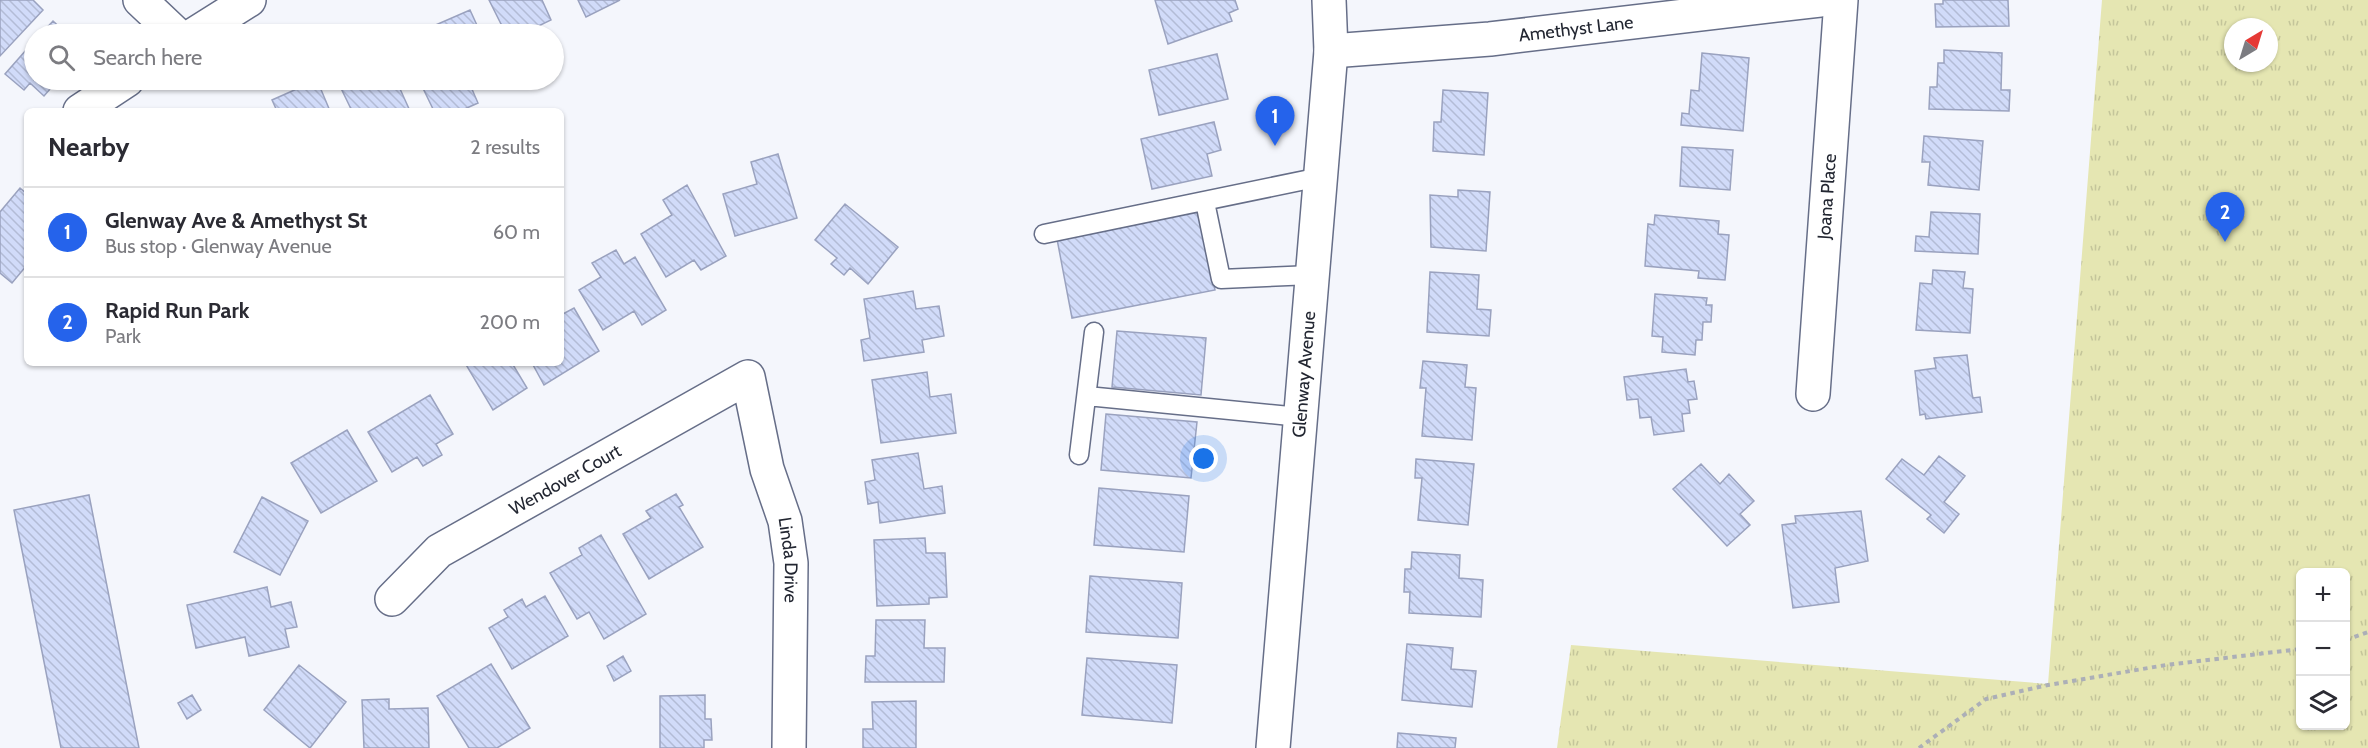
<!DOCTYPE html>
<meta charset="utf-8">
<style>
body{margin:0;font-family:Cabin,sans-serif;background:#f2f2f3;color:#2b2b33}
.controls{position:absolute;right:18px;bottom:18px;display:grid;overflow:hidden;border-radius:9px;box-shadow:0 2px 4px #0004}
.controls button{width:54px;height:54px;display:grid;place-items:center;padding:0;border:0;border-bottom:2px solid #e1e1e2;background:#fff;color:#2b2b33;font:30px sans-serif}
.compass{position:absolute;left:2224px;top:18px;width:54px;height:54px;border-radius:50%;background:#fff;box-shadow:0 2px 4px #0004;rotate:38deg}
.you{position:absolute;left:1204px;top:459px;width:21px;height:21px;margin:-15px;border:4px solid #fff;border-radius:50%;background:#1a73e8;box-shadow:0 0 0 9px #1a73e833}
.badge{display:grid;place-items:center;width:39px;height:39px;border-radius:50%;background:#2563eb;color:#fff;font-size:20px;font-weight:700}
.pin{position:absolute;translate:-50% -50px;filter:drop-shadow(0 2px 3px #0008)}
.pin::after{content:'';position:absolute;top:32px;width:21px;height:18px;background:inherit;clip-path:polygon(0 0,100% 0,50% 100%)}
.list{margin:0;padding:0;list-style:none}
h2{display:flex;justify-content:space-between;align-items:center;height:78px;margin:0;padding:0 24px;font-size:26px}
h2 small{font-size:20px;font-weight:400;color:#7c7c81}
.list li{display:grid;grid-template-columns:39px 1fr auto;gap:18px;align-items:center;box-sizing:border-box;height:90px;padding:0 24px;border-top:2px solid #e1e1e2}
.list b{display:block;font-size:22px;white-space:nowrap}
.list p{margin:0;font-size:20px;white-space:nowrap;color:#7c7c81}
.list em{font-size:20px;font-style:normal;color:#7c7c81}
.icon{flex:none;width:33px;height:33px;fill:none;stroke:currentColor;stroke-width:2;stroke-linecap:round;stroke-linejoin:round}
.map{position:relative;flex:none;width:2368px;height:748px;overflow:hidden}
.search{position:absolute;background:#fff;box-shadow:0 2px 4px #0004;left:24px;top:24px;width:540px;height:66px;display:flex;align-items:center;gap:15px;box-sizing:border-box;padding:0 21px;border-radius:33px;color:#7c7c81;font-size:22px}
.panel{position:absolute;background:#fff;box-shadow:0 2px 4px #0004;left:24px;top:108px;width:540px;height:258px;border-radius:9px}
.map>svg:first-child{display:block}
.park{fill:url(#park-tufts);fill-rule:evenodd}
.building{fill:url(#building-back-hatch);stroke:#9aa2bf;stroke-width:1.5}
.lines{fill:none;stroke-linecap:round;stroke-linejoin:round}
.service-casing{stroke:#666e88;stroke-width:21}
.minor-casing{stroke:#666e88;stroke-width:36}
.primary-casing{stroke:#666e88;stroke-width:36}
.path{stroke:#acafb7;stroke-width:4;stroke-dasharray:4.5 4.5;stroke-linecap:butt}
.service{stroke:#fff;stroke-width:18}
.minor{stroke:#fff;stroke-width:33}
.primary{stroke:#fff;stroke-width:33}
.labels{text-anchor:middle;stroke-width:4.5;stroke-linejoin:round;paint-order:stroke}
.street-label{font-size:18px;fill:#222631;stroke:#fff}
</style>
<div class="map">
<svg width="2368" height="748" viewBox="0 0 2368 748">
<defs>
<pattern id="park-tufts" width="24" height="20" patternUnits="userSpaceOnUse" patternTransform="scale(1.5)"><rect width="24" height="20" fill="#e5e6b2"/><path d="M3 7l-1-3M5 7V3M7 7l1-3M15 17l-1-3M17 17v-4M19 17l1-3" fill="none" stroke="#c4c59a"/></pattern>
<pattern id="building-back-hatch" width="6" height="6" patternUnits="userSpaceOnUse" patternTransform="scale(1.5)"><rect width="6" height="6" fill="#d1dbf9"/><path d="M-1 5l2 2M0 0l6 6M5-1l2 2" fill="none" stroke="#b3bcd6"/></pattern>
</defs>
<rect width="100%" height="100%" fill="#f4f6fc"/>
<!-- park -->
<path class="park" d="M2102 0H2368V748H1557L1571 645 2048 684ZM2233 27H2269V63H2233ZM2300 572H2346V726H2300Z"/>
<!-- building -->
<path class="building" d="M0 0H33L43 10 0 56Z
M489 0H542L551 20 522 34H506Z
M578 0H620L586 17Z
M1155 0H1235L1238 9 1229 13 1232 21 1168 44Z
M1943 0H2008L2009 26 1936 27 1935 4H1943Z
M470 10 481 34H415Z
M53 21 67 34H41Z
M34 41V80H58L44 96 30 83 24 90 5 74Z
M1944 50 2002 53 2001 90H2010L2009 111 1929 109 1930 87H1937L1938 63H1944Z
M1702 53 1749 58 1743 131 1681 125 1682 113 1689 114 1691 90 1699 91Z
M1217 54 1228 99 1159 115 1149 70Z
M317 80 330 111H277L272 100Z
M337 80H396L410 111H352Z
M419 80H468L478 103 460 111H434Z
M1443 90 1488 93 1484 155 1433 151 1434 122H1441Z
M1214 122 1221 150 1207 154 1212 176 1152 189 1141 139Z
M1924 136 1983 141 1979 190 1928 185 1930 162H1922Z
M1682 147 1733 150 1730 190 1680 186Z
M778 154 797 218 735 236 723 194 757 184 751 162Z
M687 185 726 256 701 270 694 260 666 277 641 234 672 215 663 200Z
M20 188 27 194V265L12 283 0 273V212Z
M1458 190 1490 192 1486 251 1431 247 1430 195 1458 197Z
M845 204 898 247 868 284 850 268 844 275 831 264 837 258 815 240Z
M1200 211 1215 290 1072 318 1057 239Z
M1931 212 1980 214 1978 254 1915 251 1916 236 1929 237Z
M1655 215 1719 221 1718 234 1729 235 1725 280 1698 278 1699 271 1645 266 1648 224 1654 225Z
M616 250 624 264 635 257 666 310 642 325 634 311 603 330 579 290 601 277 592 263Z
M1933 270 1965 272 1963 288 1973 289 1970 333 1916 330 1920 283 1932 284Z
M1430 272 1479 275 1477 309 1491 310 1489 336 1427 332Z
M913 291 916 309 939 306 944 336 922 340 924 352 864 361 861 340 870 338 864 299Z
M1655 294 1707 298 1706 305H1712L1711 322H1703L1702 340H1696L1695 355 1662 352 1663 337 1652 336Z
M574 308 599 351 544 385 532 363H561V315Z
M1117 331 1206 338 1201 395 1112 387Z
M1967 355 1972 394 1973 398 1980 397 1982 412 1926 419 1925 414 1920 415 1915 371 1936 368 1934 358Z
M1423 361 1467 365 1465 387 1476 388 1472 440 1422 436 1426 388H1420Z
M465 363H512L527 388 493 410Z
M1686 369 1688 382 1694 381 1697 399 1688 400 1690 413 1682 414 1684 431 1654 435 1651 417 1640 418 1638 399 1627 400 1624 377Z
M927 372 930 397 951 394 956 433 881 443 872 380Z
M430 395 453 434 436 444 442 455 423 466 417 457 392 472 368 432Z
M1106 414 1197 422 1191 478 1101 470Z
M347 430 377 481 321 513 291 463Z
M918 453 924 489 942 486 945 513 880 523 878 502 868 504 865 482 875 480 872 460Z
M1939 456 1965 476 1944 502 1959 514 1944 533 1927 519 1931 515 1886 479 1902 459 1924 475Z
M1416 459 1474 464 1468 525 1418 520 1422 478H1415Z
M1701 464 1720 484 1729 474 1754 501 1740 514 1750 525 1727 546 1673 489Z
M1099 488 1189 496 1184 552 1094 545Z
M676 494 683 505 679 507 703 547 649 579 623 534 651 518 646 511Z
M89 495 139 748H61L14 510Z
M262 497 308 521 280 575 234 552Z
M1861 511 1868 561 1835 568 1839 602 1793 608 1782 525 1796 523 1795 516Z
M601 535 646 614 604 639 589 612 577 619 550 573 582 555 579 548Z
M925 538 926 553H945L947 597 929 598V604L877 606 874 540Z
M1412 552 1460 555 1459 578 1483 580 1481 617 1409 613 1410 592H1404L1405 569H1411Z
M1090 576 1182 583 1178 638 1086 632Z
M267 587 271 607 291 602 297 627 285 629 289 647 249 656 245 637 196 648 187 605Z
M545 596 568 636 512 669 489 628 508 617 504 610 522 599 526 607Z
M876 620H925L924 648H945L944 682H865L866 656H875Z
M1407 644 1453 648 1451 669 1476 671 1472 707 1402 700Z
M623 656 631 671 614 681 607 666Z
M1087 658 1177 665 1172 723 1082 715Z
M491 664 530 728 497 748H469L437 696Z
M299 665 346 702 310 748 264 710Z
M192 695 201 710 187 719 178 703Z
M705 695V719H711L712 740H704V748H660V696Z
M389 699V709L428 708 429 748H364L362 700Z
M916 701V748H863V729H873L872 702Z
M1398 733 1456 738 1455 748H1397Z"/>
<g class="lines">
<defs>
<path id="service" d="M1205 202 1221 279 1312 275
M1044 234 1320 177
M1087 396 1300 417
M1079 455 1094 332"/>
<g id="minor">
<path d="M140 0 176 34"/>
<path d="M195 34 249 0"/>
<path id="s1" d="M1331 51 1490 39 1820 0"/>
<path d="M80 111 127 80"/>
<path id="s2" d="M1813 394 1841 0"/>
<path id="s3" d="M392 599 439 551 748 377 767 469 785 521 791 563 789 748"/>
</g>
<g id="primary">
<path id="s4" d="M1273 748 1331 51 1329 0"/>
</g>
</defs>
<!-- service casing -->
<use href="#service" class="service-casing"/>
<!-- minor casing -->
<use href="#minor" class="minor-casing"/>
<!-- primary casing -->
<use href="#primary" class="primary-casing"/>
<!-- path -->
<path class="path" d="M2346 640 2368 632
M1919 748 1986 699 2048 685 2166 665 2300 649"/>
<!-- service -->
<use href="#service" class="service"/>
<!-- minor -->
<use href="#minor" class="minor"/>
<!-- primary -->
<use href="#primary" class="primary"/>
</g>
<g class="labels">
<!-- street labels -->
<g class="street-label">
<text dy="6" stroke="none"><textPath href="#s1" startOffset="246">Amethyst Lane</textPath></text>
<text dy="6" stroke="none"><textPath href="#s2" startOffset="198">Joana Place</textPath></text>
<text dy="6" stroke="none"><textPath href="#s4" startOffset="375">Glenway Avenue</textPath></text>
<text dy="6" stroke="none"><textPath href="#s3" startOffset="212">Wendover Court</textPath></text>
<text dy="6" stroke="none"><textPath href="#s3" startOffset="610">Linda Drive</textPath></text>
</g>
</g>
</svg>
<div class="controls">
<button>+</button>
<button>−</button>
<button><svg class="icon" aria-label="layers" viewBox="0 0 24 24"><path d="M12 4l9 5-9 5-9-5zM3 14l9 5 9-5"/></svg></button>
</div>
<svg class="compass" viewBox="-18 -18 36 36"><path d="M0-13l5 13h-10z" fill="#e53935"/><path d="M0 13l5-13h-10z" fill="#7c7c81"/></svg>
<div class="you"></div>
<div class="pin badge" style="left:1275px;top:146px">1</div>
<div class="pin badge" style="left:2225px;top:242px">2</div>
<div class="search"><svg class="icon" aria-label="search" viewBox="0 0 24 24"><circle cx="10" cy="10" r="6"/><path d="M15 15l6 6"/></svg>Search here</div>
<section class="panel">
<h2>Nearby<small>2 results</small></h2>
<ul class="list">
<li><span class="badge">1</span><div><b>Glenway Ave &amp; Amethyst St</b><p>Bus stop · Glenway Avenue</p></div><em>60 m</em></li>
<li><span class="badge">2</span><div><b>Rapid Run Park</b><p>Park</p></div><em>200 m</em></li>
</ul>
</section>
</div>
